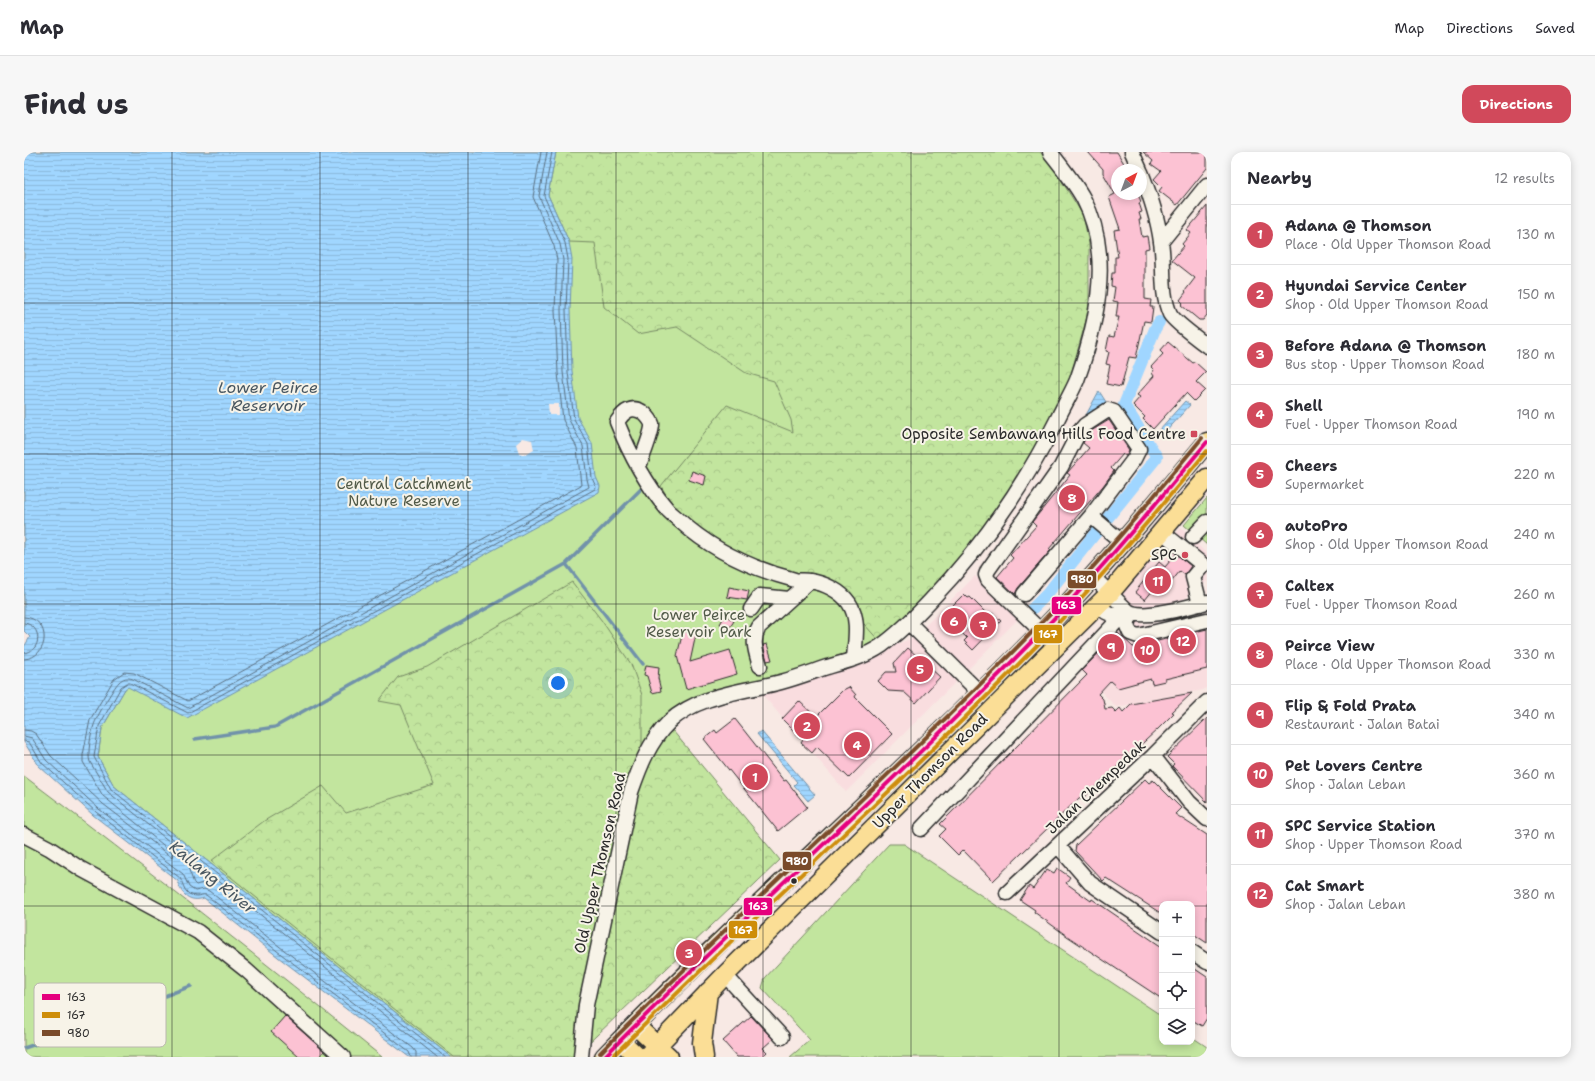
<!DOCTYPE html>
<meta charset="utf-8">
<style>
body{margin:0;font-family:"Shantell Sans",sans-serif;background:#f7f7f7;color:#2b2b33}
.controls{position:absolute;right:12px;bottom:12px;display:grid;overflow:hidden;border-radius:8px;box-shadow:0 2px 10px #0003}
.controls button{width:36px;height:36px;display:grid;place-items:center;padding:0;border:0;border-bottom:1px solid #e1e1e2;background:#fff;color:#2b2b33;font:20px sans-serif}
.compass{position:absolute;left:1087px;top:12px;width:36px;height:36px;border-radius:50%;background:#fff;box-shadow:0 2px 10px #0003;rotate:41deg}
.you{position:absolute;left:534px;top:531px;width:14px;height:14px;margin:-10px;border:3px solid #fff;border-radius:50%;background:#1a73e8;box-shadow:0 0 0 6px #1a73e833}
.badge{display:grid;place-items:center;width:26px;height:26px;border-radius:50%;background:#d1495b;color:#fff;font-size:13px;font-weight:700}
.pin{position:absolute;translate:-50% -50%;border:2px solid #fff;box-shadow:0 1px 4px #0006}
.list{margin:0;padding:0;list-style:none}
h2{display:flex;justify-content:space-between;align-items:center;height:52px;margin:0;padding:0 16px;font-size:17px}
h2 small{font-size:13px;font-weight:400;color:#7c7c81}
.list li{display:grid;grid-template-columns:26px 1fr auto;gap:12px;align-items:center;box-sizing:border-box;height:60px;padding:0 16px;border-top:1px solid #e1e1e2}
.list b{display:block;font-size:15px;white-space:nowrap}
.list p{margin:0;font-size:13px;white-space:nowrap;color:#7c7c81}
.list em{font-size:13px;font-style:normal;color:#7c7c81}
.icon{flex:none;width:22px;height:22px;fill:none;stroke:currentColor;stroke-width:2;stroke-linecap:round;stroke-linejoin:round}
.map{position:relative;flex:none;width:1183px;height:905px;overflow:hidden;border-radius:12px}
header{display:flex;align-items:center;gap:24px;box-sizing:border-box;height:56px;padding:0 20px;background:#fff;border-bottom:1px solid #e1e1e2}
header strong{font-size:19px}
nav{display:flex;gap:22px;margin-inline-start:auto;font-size:14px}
.intro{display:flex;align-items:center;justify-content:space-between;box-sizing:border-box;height:96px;padding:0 24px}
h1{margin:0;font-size:28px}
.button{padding:10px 18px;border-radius:12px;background:#d1495b;color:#fff;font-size:14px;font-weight:700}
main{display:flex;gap:24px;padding:0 24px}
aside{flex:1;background:#fff;border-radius:12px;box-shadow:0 2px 10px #0003}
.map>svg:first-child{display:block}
.built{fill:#f9dddf}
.green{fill:#c2e59e;stroke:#768864}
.forest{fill:url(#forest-crowns);stroke:#768864}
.water{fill:url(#water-rules);stroke:#7192aa}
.pier{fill:#f8e9e4}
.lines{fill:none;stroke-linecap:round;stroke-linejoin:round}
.shore{stroke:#5a6f80;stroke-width:1}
.stream{stroke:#7192aa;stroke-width:3.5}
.canal{stroke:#a0d6ff;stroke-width:12}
.building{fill:#fcc2d3;stroke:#2b2b2b}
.minor-casing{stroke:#2b2b2b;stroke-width:17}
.major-casing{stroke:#2b2b2b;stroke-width:21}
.minor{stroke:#f7f3e8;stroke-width:14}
.major{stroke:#fbde96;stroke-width:18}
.bus-1-casing{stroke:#f7f3e8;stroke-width:7}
.bus-2-casing{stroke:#f7f3e8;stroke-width:7}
.bus-3-casing{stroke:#f7f3e8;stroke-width:7}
.bus-1{stroke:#e5007d;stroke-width:4}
.bus-2{stroke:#ce8d09;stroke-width:4}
.bus-3{stroke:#7a4b2a;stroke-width:4}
.grid{fill:none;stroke:#2b2b2b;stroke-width:1;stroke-opacity:0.55}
.poi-dot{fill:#d1495b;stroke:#f7f3e8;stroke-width:1.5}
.bus-dot{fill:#2b2b2b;stroke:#f7f3e8;stroke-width:1.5}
.labels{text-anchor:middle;stroke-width:4;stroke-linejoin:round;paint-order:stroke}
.poi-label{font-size:15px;fill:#2b2b2b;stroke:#f7f3e8;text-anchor:end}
.park-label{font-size:15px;fill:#515a48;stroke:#f7f3e8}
.street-label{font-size:15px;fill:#2b2b2b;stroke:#f7f3e8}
.water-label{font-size:16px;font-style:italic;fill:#485660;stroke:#f7f3e8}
.key{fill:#f7f3e8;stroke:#bab7af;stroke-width:1}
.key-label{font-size:11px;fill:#2b2b2b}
.line-badge{stroke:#f7f3e8;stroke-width:1.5}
.badge-label{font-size:11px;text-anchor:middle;font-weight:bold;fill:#fff}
</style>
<header>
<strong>Map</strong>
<nav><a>Map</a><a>Directions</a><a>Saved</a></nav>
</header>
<div class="intro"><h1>Find us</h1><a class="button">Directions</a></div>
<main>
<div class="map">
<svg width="1183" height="905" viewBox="0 0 1183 905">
<defs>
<pattern id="forest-crowns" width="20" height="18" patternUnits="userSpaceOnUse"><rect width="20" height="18" fill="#c2e59e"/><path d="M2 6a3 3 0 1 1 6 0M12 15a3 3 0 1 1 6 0" fill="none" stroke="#a7c588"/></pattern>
<pattern id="water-rules" width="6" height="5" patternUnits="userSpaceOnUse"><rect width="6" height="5" fill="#a0d6ff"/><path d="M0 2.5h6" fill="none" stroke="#8ab8db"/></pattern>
</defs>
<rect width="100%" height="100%" fill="#f8e9e4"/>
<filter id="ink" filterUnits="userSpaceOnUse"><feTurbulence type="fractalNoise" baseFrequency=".025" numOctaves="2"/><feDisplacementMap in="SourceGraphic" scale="8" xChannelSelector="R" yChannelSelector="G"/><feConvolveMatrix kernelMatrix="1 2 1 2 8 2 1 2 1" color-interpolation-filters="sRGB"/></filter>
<g filter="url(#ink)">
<!-- built -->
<path class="built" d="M1157 376 1183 402V429L1153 453 1117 457 1094 442Z
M951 424 994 467 822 640 738 542 889 486Z
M1093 457 1121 474 1183 461V535L1179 538 1092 555 1046 507Z"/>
<!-- green -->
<path class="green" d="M0 0H1009L951 388 898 450 857 491 684 551 662 565 649 578 632 585 528 905H427L90 634 74 605 78 576 101 537 6 485 0 479Z
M1183 346V393L1160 373Z
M0 624C121 715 240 810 358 905H0Z
M865 692H880L1138 864V890H1168V885L1183 895V905H766L786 888 738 836 741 826Z"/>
<!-- forest -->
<path class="forest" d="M532 0H1016L1027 12 1059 63 1065 92V158L1041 243 975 357 898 452 857 491 832 463 817 443 700 396 649 355 637 334 703 253 769 280 767 268 750 229 722 221 653 175 614 182 580 155 571 91 545 90 524 43Z
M548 430 578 469 607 512 618 543V608L632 585 649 579 756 708 550 905H430L187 709 240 669 299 634 322 661 410 633 377 553 355 549 374 525 403 515Z"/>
<!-- water -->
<path class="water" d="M0 0H532L524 43 545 90 548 107 546 158 548 219 554 266 568 291 572 325 576 334 575 340 163 566 104 535 101 537 78 576 74 605 90 634 427 905H385L254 805 180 746C166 751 156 742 154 729L69 663 15 614 0 590V495L6 485 0 479Z
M1075 239 1082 250 1062 263Z
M1161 249 1166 253 1139 283 1135 278Z
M737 579 791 643 784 649 770 633 773 630 733 582Z"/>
<!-- pier -->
<path class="pier" d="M524 252H535V263H525Z
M499 286 508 288 510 298 502 303 495 301 492 292Z"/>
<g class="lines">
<!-- shore -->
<path class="shore" d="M0 465C28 466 26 506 0 507
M0 471C19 473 18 500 0 501
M0 578 7 579 12 582 27 604 79 652 148 705 149 701 79 644 59 610V603L66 568 90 527 100 520 110 521 164 549 557 333 553 296 539 268 534 221 531 158 533 108 530 94 509 45 517 0
M0 584 8 586 22 608 75 657 159 722 165 735 171 739 180 737 185 739 260 798 389 896 392 900V905
M0 589 5 590 18 611 72 660 156 726C160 733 160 744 173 744 177 744 178 742 182 743L257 802 385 900 387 905
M165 717H168L182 728V730L172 733 170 731Z
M413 905 84 640 66 610C63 602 67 581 70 573 72 566 89 536 95 530 99 526 103 525 109 527L164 556 565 335 563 327 559 294 545 268 539 220 537 158 539 108 536 92 515 44 523 0
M421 905 87 637 70 605 75 574 97 535 103 531H106L164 561 571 337 572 335 568 326 564 292 550 267 544 220 542 158 544 107 541 91 520 44 528 0"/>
<!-- stream -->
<path class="stream" d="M542 412 619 335
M171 587 251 575 542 412 619 512
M0 896 30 886 167 834"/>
<!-- canal -->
<path class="canal" d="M1082 368 1133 305 1100 253 1131 177 1135 170
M1004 461 1023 442 1074 378"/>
</g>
<!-- building -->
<path class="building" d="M1064 0H1093L1104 18H1093V42H1114L1117 50 1115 51 1118 60 1115 61 1117 67H1115L1118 85 1123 84 1125 96 1121 97V147L1127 148 1126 155H1129L1127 170 1120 169 1112 206 1105 205 1097 235 1082 232 1086 213 1082 212 1085 200 1082 199 1085 184 1090 185 1095 165H1092L1094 150 1089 149 1091 135 1087 134 1088 121H1091V105H1094L1090 78 1096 77 1085 45 1091 42 1079 21V17Z
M1119 0H1183V16L1153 53 1135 39 1138 35 1130 27 1137 19 1127 12 1129 9Z
M1183 54V163L1179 168H1175L1157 153 1159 151 1156 148 1162 140 1161 139 1171 126 1148 108 1160 94 1158 92 1167 81 1163 78Z
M1144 190 1169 211 1171 210 1182 220 1172 230 1181 238 1170 249 1162 241 1129 277 1119 267 1121 265 1109 253 1116 245 1113 243 1130 224 1128 221 1130 218 1127 215 1139 202 1136 199Z
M1085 268 1105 298 1102 304 1099 302 1087 316 1090 319 1079 334 1025 397 1027 398 994 436 991 442 973 425 989 406 986 403 1012 374 1008 370 1046 323 1043 321 1065 296 1059 291 1062 285 1067 279Z
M668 319 682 324 680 333 665 328Z
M1152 402 1167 414 1161 423 1156 419 1140 439 1133 433 1121 448 1111 440 1135 410 1141 415Z
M705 435 725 439 723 448 703 445Z
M940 442 944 446 946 445 965 464 968 461 977 469 949 498 940 489 943 486 919 463Z
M701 463 710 469 704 478 696 472Z
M1183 477V517L1141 527V529L1128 532 1127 527 1094 536 1086 529 1074 542 1079 547 1081 557 1088 556 1092 560 1096 556 1099 560 1107 552 1168 541 1148 560 1150 561 1134 577 1057 648 1055 646 969 729 939 698 934 703 915 684 922 677 916 672 1063 523 1058 518 1094 481 1109 495Z
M659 479 672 482 666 510 706 498 713 522 662 537 653 504Z
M743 492 748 508 743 509 739 493Z
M884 496 916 525 892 551 880 540 864 539 854 529 862 520H872L870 511Z
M622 513 635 515 634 526 637 539 628 541 623 524 620 523Z
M825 535 832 543 831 545 868 582 825 626 793 595 788 601 777 591 779 588 758 567 775 549 792 565 819 538Z
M1183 566V650L1148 614 1150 612 1143 605Z
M711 567 760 629 762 628 783 655 754 679 680 587 691 578 693 581Z
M1121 627 1125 631 1129 628 1157 656 1151 662 1183 683V791L1168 781V752H1138V762L1082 726 1079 729 1051 699 1052 693Z
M1033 716 1046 725 1042 731 1067 749 1068 747 1138 795V847L1043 784 1010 760 1011 758 996 748 1005 734 1009 737 1023 717 1030 721Z
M1168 815 1183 825V866L1178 874 1168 868Z
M261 864 300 899 295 905H275L247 880Z
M727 864 749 887 739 896 743 900 738 905H713L699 889Z"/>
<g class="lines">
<defs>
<path id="minor" d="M1108 0 1116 18
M1117 20C1126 43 1134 66 1137 90 1141 114 1136 140 1146 162 1150 169 1175 188 1183 194
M1137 90 1183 33
M615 314C618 306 629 279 628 272 627 269 623 264 621 262 609 252 600 259 593 270 605 300 622 332 643 357 646 361 652 365 656 369 688 398 729 417 771 428 776 429 781 428 786 429 800 431 817 439 825 451 836 467 831 489 830 507
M1067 364 1099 391
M1138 380 1179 413 1169 425 1176 452
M1169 385 1183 370
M1069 425 1104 459C1118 469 1166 454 1183 450
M1000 442 1067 364 1110 307 1115 297 1090 260 1084 258 1061 273 1055 280 1037 315 964 418 962 423 964 428 1017 479
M1073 452 1082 460 1096 466
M727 457 736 444 765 447
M1110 462 1105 466 1103 474 1106 481 1114 484 1183 468
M885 471 956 541
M736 514C732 500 727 488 735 475L786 429
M1129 604 1165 650 1183 667
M897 677 1096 466 1104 459
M0 683 25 696 57 717 174 780 222 818 319 905
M1034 694 1066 731 1138 780
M983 741 1129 604 1183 550
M1168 800 1183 810
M701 823 758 885
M557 905 562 853 607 640C616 614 625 590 645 570 675 542 719 540 757 530 772 526 788 520 803 515 821 510 841 505 857 494 875 481 891 465 906 449 957 396 1000 334 1033 268 1039 255 1047 242 1053 228 1067 189 1079 144 1075 102 1071 56 1054 35 1026 0"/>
<path id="major" d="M612 874 645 905
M597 889 614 905
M580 905C722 759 876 625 1018 479 1076 419 1129 355 1183 290
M622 905 701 823 1086 441 1183 326
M680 905 678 891 684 840"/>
</defs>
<!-- minor casing -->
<use href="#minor" class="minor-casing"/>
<!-- major casing -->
<use href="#major" class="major-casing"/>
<!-- minor -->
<use href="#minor" class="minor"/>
<!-- major -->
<use href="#major" class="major"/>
<defs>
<path id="bus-1" d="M580 905C723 760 876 625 1018 479 1076 419 1130 354 1183 290"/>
<path id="bus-2" d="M588 905C731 762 883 628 1023 483 1079 424 1131 362 1183 299"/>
<path id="bus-3" d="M576 901C719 756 871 621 1013 475 1072 415 1125 350 1178 286"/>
</defs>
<!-- bus-1 casing -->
<use href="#bus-1" class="bus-1-casing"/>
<!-- bus-2 casing -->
<use href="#bus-2" class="bus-2-casing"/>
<!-- bus-3 casing -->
<use href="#bus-3" class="bus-3-casing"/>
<!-- bus-1 -->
<use href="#bus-1" class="bus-1"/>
<!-- bus-2 -->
<use href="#bus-2" class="bus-2"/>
<!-- bus-3 -->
<use href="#bus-3" class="bus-3"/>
</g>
</g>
<!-- grid -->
<path class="grid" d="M148 0V905M296 0V905M444 0V905M592 0V905M739 0V905M887 0V905M1035 0V905M0 151H1183M0 302H1183M0 452H1183M0 603H1183M0 754H1138M1168 754H1183"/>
<!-- markers -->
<g class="poi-dot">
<rect x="1166" y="278" width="8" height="8" rx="2"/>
<circle cx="1161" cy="403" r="4"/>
</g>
<circle class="bus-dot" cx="770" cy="729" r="3.5"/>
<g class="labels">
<!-- poi labels -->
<g class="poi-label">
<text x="1162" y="287">Opposite Sembawang Hills Food Centre</text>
<text x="1153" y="408">SPC</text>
</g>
<!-- park labels -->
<g class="park-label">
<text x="380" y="337">Central Catchment<tspan x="380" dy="17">Nature Reserve</tspan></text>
<text x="675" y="468">Lower Peirce<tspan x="675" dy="17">Reservoir Park</tspan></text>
</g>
<!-- street labels -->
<g class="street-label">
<text transform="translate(906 619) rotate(-45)" y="5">Upper Thomson Road</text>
<text transform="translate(1072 635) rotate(-43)" y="5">Jalan Chempedak</text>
<text transform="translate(576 711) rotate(-77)" y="5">Old Upper Thomson Road</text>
</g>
<!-- water labels -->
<g class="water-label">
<text x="244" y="241">Lower Peirce<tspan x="244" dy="18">Reservoir</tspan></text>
<text transform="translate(189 725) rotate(39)" y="6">Kallang River</text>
</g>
</g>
<!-- legend -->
<rect x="10" y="831" width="132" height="64" rx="6" class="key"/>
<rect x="18" y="842" width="18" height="6" fill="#e5007d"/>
<rect x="18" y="860" width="18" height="6" fill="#ce8d09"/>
<rect x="18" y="878" width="18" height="6" fill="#7a4b2a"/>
<g class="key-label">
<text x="43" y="849">163</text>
<text x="43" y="867">167</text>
<text x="43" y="885">980</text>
</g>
<g class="line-badge">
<rect x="1043" y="418" width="30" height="19" rx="4" fill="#7a4b2a"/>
<rect x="1027" y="444" width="31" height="19" rx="4" fill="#e5007d"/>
<rect x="1009" y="472" width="30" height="20" rx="4" fill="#ce8d09"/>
<rect x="758" y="699" width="30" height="20" rx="4" fill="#7a4b2a"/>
<rect x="719" y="745" width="30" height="19" rx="4" fill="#e5007d"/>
<rect x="704" y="768" width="30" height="19" rx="4" fill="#ce8d09"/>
</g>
<g class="badge-label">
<text x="1058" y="431">980</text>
<text x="1042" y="457">163</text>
<text x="1024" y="486">167</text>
<text x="773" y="713">980</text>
<text x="734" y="758">163</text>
<text x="719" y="782">167</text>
</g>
</svg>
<div class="controls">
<button>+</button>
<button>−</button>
<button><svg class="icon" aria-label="locate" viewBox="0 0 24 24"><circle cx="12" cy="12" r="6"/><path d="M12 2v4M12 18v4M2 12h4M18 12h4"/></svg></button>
<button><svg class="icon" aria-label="layers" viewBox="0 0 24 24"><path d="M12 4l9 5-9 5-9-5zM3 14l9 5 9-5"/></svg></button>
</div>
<svg class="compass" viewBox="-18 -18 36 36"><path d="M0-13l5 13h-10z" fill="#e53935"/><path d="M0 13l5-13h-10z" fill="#7c7c81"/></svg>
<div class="you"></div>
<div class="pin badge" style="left:731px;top:625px">1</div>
<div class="pin badge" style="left:783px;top:574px">2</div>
<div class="pin badge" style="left:665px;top:801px">3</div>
<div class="pin badge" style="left:833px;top:593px">4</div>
<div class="pin badge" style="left:896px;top:517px">5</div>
<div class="pin badge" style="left:930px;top:469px">6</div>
<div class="pin badge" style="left:959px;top:473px">7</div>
<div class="pin badge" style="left:1048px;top:346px">8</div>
<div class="pin badge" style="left:1087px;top:495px">9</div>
<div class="pin badge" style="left:1123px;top:498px">10</div>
<div class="pin badge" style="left:1134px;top:429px">11</div>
<div class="pin badge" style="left:1159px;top:489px">12</div>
</div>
<aside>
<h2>Nearby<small>12 results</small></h2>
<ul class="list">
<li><span class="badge">1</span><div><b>Adana @ Thomson</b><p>Place · Old Upper Thomson Road</p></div><em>130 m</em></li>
<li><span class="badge">2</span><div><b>Hyundai Service Center</b><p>Shop · Old Upper Thomson Road</p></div><em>150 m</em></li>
<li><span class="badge">3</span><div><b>Before Adana @ Thomson</b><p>Bus stop · Upper Thomson Road</p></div><em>180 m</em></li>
<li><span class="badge">4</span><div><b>Shell</b><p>Fuel · Upper Thomson Road</p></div><em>190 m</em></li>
<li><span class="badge">5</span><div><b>Cheers</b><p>Supermarket</p></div><em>220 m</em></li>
<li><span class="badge">6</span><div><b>autoPro</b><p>Shop · Old Upper Thomson Road</p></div><em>240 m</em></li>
<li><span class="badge">7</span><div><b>Caltex</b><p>Fuel · Upper Thomson Road</p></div><em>260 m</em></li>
<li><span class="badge">8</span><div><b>Peirce View</b><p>Place · Old Upper Thomson Road</p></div><em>330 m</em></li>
<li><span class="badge">9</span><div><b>Flip &amp; Fold Prata</b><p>Restaurant · Jalan Batai</p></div><em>340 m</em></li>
<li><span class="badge">10</span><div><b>Pet Lovers Centre</b><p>Shop · Jalan Leban</p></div><em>360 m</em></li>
<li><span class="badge">11</span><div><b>SPC Service Station</b><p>Shop · Upper Thomson Road</p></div><em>370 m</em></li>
<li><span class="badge">12</span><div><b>Cat Smart</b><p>Shop · Jalan Leban</p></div><em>380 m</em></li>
</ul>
</aside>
</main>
